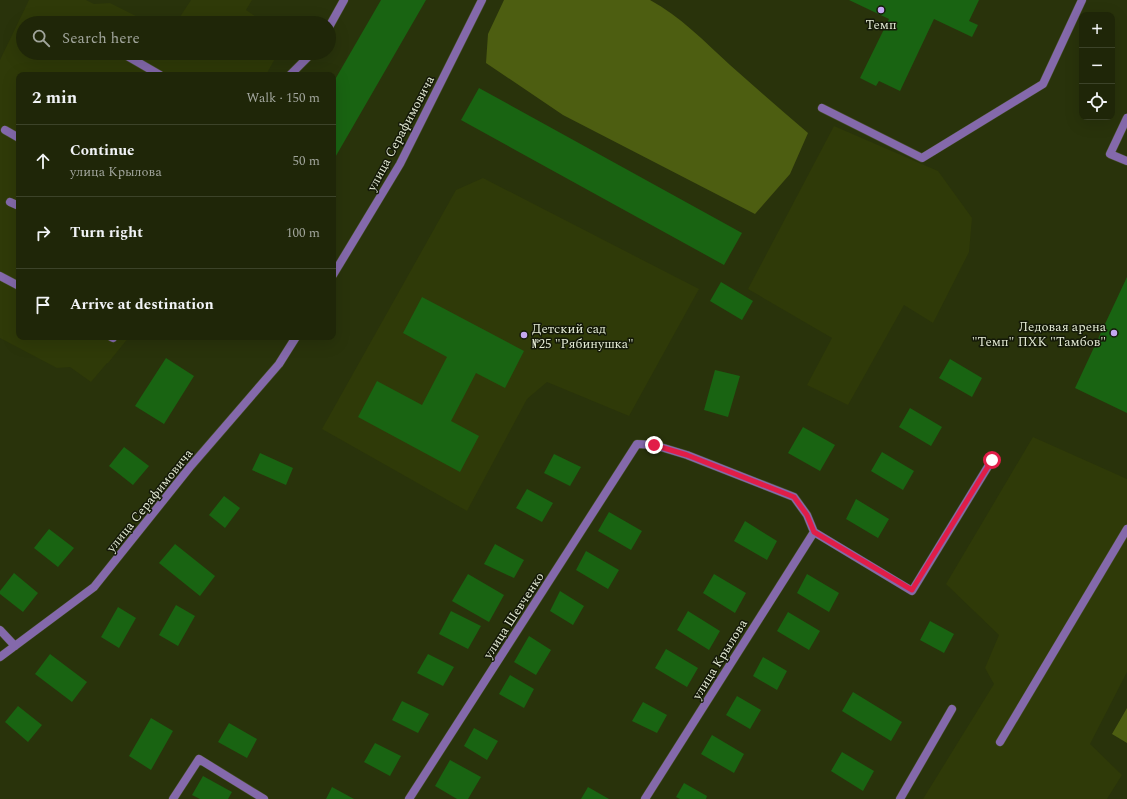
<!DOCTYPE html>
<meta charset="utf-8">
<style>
body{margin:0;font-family:Spectral,serif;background:#2c3216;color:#f1f3f6}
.controls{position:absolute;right:12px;top:12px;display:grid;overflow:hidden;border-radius:8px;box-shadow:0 4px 16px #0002}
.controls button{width:36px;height:36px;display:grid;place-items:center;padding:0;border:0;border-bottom:1px solid #3c4329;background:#1f2608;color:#f1f3f6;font:20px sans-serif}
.stop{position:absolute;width:12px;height:12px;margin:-9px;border:3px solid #e11d48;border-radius:50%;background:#fff}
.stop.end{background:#e11d48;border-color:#fff;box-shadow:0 1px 4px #0008}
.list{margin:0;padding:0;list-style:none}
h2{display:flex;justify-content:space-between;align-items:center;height:52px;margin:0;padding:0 16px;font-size:17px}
h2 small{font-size:13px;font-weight:400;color:#a1a59c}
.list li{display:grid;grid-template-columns:26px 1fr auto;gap:12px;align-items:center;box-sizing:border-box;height:72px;padding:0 16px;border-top:1px solid #3c4329}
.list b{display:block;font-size:15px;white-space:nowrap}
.list p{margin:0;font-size:13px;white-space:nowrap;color:#a1a59c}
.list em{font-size:13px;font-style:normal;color:#a1a59c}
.icon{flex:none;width:22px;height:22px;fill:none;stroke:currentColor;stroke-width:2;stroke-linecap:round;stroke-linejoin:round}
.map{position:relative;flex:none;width:1127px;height:799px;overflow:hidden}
.search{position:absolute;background:#1f2608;box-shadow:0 4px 16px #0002;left:16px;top:16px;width:320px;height:44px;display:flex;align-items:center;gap:10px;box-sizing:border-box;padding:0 14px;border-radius:22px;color:#a1a59c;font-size:15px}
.panel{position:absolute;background:#1f2608;box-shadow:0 4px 16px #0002;left:16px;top:72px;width:320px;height:268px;border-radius:8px}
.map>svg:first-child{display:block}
.built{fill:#2f3a08}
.forest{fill:#4d5e11}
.building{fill:#196412}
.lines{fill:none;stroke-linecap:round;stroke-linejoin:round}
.service-casing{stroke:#47502b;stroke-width:9}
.minor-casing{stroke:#47502b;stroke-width:9}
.service{stroke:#8469ab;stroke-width:8}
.minor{stroke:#8469ab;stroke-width:8}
.route{stroke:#e11d48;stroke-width:5}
.poi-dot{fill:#c4a7f1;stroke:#141908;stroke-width:1.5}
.labels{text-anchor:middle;stroke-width:3;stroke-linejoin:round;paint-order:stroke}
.poi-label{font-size:13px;fill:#e2e9d3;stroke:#141908}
.street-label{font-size:13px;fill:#e2e9d3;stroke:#141908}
</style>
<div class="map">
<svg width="1127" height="799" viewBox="0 0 1127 799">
<rect width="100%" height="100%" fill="#29330b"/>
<!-- built -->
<path class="built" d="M29 0H86L94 4 110 3 150 23H23V53H278L266 75H19V337H129L108 363H107L91 382 70 367 57 368 0 338V60Z
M191 0H252L246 10 265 23H176Z
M834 126 938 171 972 218 969 252 933 323 904 305 848 405 807 385 832 338 748 289Z
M483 178 699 289 629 416 547 382 527 399 467 511 322 429 456 190Z
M1033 437 1127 479V672L1090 744 1122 775 1107 799H923L994 684 985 668 999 635 946 584Z"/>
<!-- forest -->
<path class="forest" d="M504 0H650C680 16 705 42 730 65 756 88 782 111 808 133L790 174 755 214 563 115 486 63 488 34Z
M1127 708V743L1112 734Z"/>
<!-- building -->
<path class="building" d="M381 0H426L333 161V83Z
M849 0H979L969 21 978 25 972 37 934 19 900 91 879 81 876 86 860 78 889 19Z
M479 88 742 233 724 265 461 120Z
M1127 277V413L1075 388Z
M721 282 753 301 742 320 710 301Z
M422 297 524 351 505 388 476 373 451 421 479 436 460 472 358 417 377 381 422 405 447 357 403 333Z
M166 358 194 376 164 424 135 406Z
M950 359 982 378 972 397 939 378Z
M715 370 740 376 728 417 704 410Z
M910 408 942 427 931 446 899 427Z
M803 427 835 445 820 471 788 453Z
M124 447 149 466 133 485 109 466Z
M882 452 914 471 903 490 871 471Z
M260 453 293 468 286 485 252 470Z
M554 454 581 467 570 486 544 473Z
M527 489 553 503 542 522 516 508Z
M224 496 240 508 225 528 209 515Z
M856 499 889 519 878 538 846 519Z
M609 512 642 531 631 550 598 531Z
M745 521 777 541 767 560 734 541Z
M49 529 74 548 58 567 34 548Z
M175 544 215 576 200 596 159 563Z
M495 544 524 560 514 578 484 564Z
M586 551 619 570 608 589 576 570Z
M14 573 38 593 23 612 0 594V591Z
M468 574 504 595 489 622 452 601Z
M714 574 746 593 735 613 703 593Z
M807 574 839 593 829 612 797 593Z
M560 591 584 606 573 625 550 611Z
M176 605 195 616 178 646 159 635Z
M118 607 136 618 119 648 101 637Z
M451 611 481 626 468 649 439 634Z
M688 611 720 631 709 650 677 630Z
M788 612 820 631 809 650 777 631Z
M930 621 954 634 944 653 920 640Z
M529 636 551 650 536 675 514 662Z
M666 649 698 668 687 687 655 668Z
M50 654 87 682 72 702 35 674Z
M428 654 454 667 443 686 417 673Z
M763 657 787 671 777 690 753 676Z
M510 675 534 689 524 708 499 694Z
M853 692 902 722 891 741 842 711Z
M737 696 761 710 750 729 726 715Z
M402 701 429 714 418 733 392 720Z
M643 702 667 715 657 733 632 721Z
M18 706 42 725 28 742 5 722Z
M151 718 173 731 151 770 129 756Z
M229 723 257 739 247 758 218 742Z
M474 728 498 741 487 760 464 746Z
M712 735 744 754 734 773 701 754Z
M375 743 401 756 390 776 364 762Z
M842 752 874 771 863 791 831 771Z
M450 760 481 777 468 799H457L435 786Z
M203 776 232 792 228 799H200L192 795Z
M684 783 707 796 706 799H680L676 797Z
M332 787 354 799H326Z
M588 787 609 799H581Z"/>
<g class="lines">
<defs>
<path id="service" d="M329 27 344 0
M122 53 160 75
M290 75 312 53
M822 108 922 158 1043 84 1082 0
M1127 118 1110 154 1127 161
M5 130 19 138
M10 202 19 206
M0 276 19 286
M111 337 113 338V337
M1000 742 1127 529"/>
<path id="minor" d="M333 275 400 164 482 0
M0 630 15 646
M0 657 94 587 190 467 279 364 296 337
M173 799 199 759 264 799
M409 799 637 444 654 445 687 455 794 497 807 515 814 532 912 591 992 460
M645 799 814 532
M900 799 952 709"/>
</defs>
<!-- service casing -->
<use href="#service" class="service-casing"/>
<!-- minor casing -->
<use href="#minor" class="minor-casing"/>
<!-- service -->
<use href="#service" class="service"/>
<!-- minor -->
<use href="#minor" class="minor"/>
</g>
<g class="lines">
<!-- route -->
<path class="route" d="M654 445 687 455 794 497 807 515 814 532 912 590 992 460"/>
</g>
<!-- markers -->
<g class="poi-dot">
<circle cx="881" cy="10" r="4"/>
<circle cx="1114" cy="333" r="4"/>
<circle cx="524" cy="335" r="4"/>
</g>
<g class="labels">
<!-- poi labels -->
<g class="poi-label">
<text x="881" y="29">Темп</text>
<text x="1106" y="331" text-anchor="end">Ледовая арена<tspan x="1106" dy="15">"Темп" ПХК "Тамбов"</tspan></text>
<text x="532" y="333" text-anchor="start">Детский сад<tspan x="532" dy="15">№25 "Рябинушка"</tspan></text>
</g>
<!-- street labels -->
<g class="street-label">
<text transform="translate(400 133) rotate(-62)" y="5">улица Серафимовича</text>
<text transform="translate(149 500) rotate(-51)" y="5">улица Серафимовича</text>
<text transform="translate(513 615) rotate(-57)" y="5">улица Шевченко</text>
<text transform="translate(719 659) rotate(-58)" y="5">улица Крылова</text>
</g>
</g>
</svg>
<div class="controls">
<button>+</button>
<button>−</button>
<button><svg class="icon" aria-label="locate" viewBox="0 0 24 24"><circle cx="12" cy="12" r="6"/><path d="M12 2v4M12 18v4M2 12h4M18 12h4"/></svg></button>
</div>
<div class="stop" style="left:992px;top:460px"></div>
<div class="stop end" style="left:654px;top:445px"></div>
<div class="search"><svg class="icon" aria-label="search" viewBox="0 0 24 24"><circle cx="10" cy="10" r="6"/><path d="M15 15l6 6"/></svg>Search here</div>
<section class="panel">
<h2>2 min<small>Walk · 150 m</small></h2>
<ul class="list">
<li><svg class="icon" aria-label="ahead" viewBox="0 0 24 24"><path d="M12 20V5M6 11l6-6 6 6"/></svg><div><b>Continue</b><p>улица Крылова</p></div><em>50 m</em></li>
<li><svg class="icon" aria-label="right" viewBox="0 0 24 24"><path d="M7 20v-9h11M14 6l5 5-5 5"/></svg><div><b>Turn right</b></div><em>100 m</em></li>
<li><svg class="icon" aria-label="arrive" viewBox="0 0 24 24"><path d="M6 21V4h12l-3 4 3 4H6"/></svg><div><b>Arrive at destination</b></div></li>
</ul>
</section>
</div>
